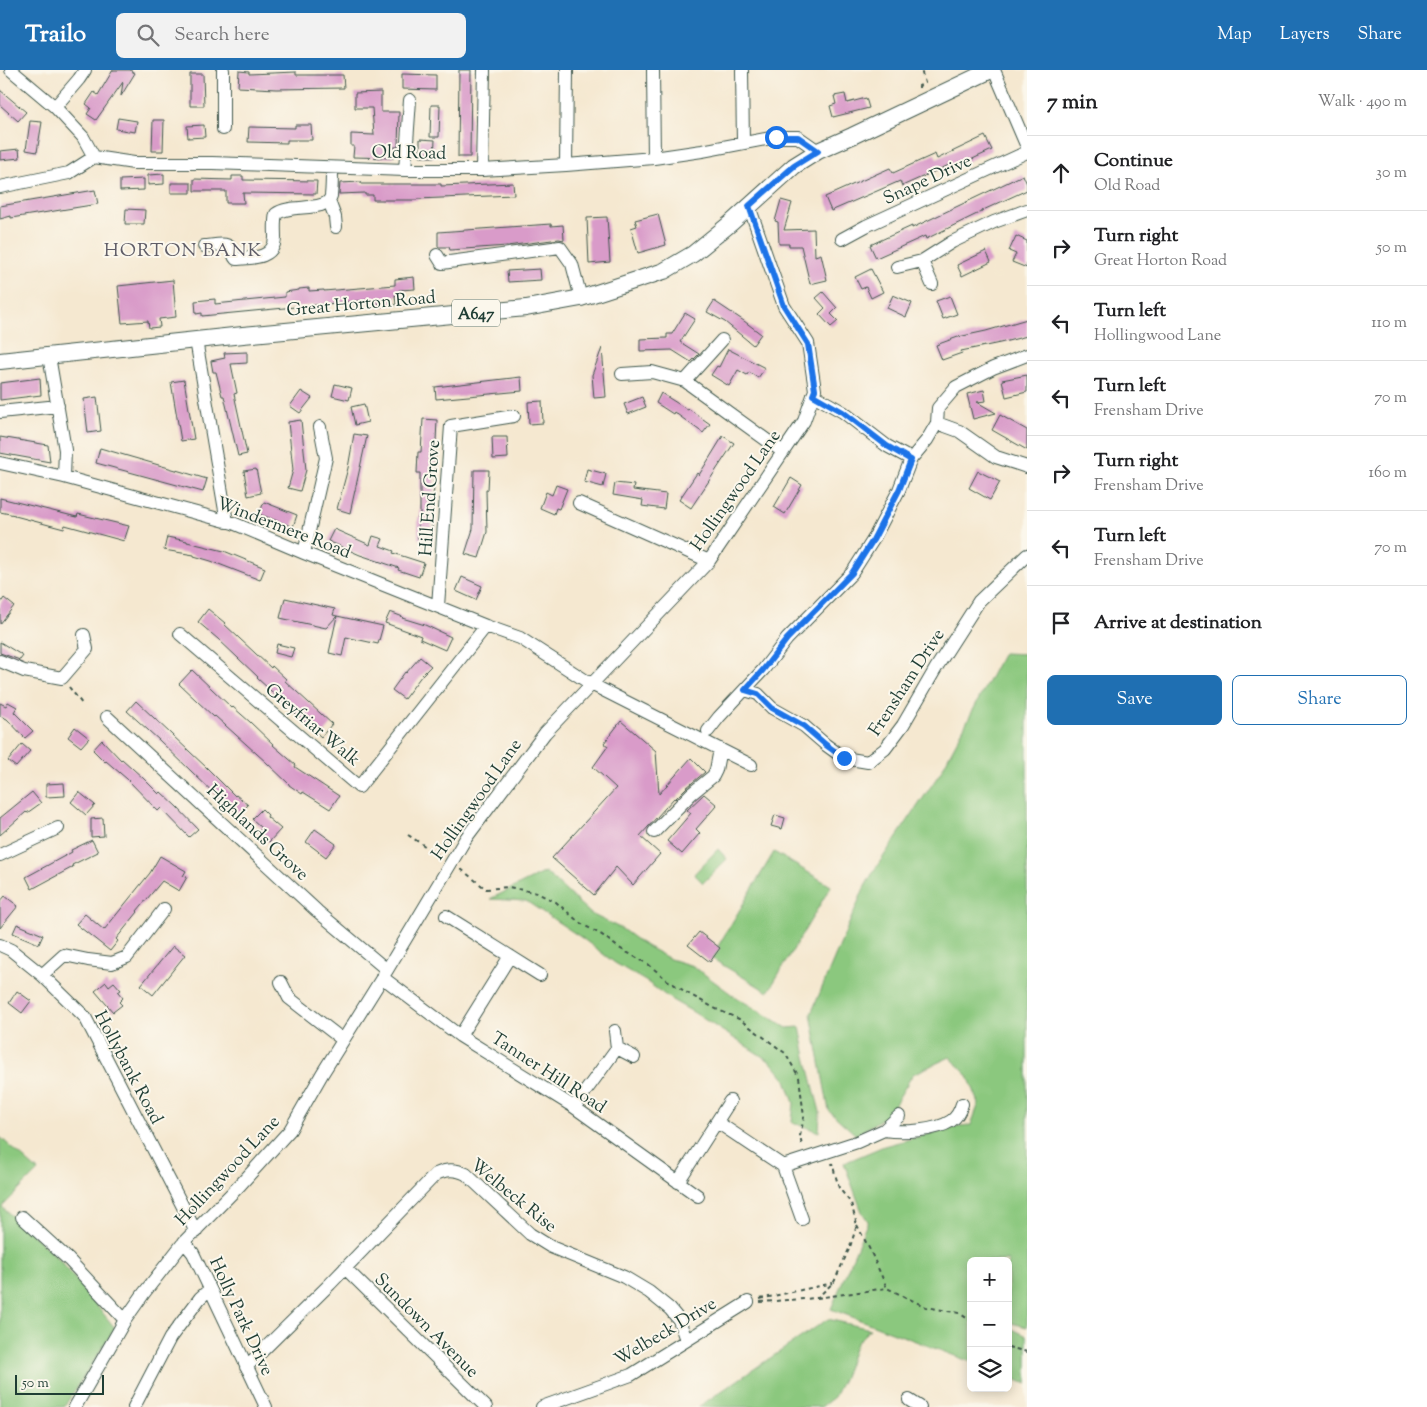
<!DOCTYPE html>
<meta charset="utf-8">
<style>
body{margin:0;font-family:"Sorts Mill Goudy",serif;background:#f2f2f2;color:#202124}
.controls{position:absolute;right:15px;bottom:15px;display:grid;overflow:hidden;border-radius:8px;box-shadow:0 2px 12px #0003}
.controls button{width:45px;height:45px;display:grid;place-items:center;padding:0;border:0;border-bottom:1px solid #e0e0e0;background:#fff;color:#202124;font:25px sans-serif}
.scale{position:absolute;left:15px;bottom:12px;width:89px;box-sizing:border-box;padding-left:5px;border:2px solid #1f3d34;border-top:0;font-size:14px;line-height:18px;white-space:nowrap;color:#1f3d34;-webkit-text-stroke:4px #fbf7ec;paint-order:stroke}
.stop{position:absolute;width:15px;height:15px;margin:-11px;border:4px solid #1a73e8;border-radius:50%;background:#fff}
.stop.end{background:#1a73e8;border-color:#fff;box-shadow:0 1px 5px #0008}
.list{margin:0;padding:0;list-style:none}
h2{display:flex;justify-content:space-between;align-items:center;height:65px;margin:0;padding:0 20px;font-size:21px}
h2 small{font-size:16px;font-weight:400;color:#757577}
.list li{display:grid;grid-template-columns:32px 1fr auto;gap:15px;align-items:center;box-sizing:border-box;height:75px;padding:0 20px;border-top:1px solid #e0e0e0}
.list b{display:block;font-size:19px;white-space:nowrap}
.list p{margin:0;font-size:16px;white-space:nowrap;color:#757577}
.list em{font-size:16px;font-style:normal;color:#757577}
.actions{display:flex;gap:10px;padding:15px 20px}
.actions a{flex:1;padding:11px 0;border:1px solid #1f6fb2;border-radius:8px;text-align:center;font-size:18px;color:#1f6fb2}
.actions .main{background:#1f6fb2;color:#fff}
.icon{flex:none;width:28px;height:28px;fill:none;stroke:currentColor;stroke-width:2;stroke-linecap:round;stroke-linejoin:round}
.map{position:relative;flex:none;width:1027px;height:1337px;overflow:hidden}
header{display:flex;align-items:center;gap:30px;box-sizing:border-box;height:70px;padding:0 25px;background:#1f6fb2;color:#fff}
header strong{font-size:24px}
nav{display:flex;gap:28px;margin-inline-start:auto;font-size:18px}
.search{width:350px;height:45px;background:#f2f2f2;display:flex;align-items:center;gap:12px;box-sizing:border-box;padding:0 18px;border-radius:8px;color:#757577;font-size:19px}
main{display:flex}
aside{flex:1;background:#fff}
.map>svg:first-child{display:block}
.green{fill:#8bc87e;stroke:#558259}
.building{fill:#d99bc9}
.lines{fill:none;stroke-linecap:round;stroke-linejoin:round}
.minor-casing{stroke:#3f574b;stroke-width:14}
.major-casing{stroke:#3f574b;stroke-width:18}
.path{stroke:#3f574b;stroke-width:2;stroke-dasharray:4 4;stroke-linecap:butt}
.minor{stroke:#fff;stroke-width:12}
.major{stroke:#fff;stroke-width:16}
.route{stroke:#1a73e8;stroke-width:6}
.labels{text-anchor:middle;stroke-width:4;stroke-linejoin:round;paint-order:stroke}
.shield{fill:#fbf7ec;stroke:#61756b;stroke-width:1}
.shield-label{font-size:16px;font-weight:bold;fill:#1f3d34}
.street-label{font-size:18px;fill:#1f3d34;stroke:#fbf7ec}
.neighbourhood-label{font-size:19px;letter-spacing:1px;fill:#605e68;stroke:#fbf7ec}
</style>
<header>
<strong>Trailo</strong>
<div class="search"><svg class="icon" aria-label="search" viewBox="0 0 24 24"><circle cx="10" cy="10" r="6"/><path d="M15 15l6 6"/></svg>Search here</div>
<nav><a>Map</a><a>Layers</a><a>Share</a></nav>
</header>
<main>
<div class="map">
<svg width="1027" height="1337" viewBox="0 0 1027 1337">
<rect width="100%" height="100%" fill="#fbf7ec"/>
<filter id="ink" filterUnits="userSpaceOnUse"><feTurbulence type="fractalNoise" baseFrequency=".02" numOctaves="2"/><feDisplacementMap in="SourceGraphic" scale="10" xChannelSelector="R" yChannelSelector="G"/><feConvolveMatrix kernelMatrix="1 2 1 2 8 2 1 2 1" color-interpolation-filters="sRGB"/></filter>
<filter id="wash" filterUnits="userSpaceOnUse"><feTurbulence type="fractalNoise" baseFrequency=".0096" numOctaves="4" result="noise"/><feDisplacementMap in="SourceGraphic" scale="20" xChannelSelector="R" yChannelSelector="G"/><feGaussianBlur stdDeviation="1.12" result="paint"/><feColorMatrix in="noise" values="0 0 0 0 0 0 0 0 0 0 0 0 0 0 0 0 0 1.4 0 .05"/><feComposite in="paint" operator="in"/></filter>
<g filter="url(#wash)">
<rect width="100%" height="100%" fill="#f5e8d0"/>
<!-- green -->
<path class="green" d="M1003 583 1027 584V1257L1008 1252V1191H971V1292L831 1239 868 1151 862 1142 844 1093 884 1076 959 1056 971 1055 979 1033 968 1006 950 987 913 1004 889 1044 856 1065 829 1041 811 944 864 818 875 799 940 703Z
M718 779 727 789 703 813 694 804Z
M774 782 831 816 768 922 711 888Z
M545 802 591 844 622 859 641 873 670 889 693 896 734 926 787 958 800 957 806 987 820 1042 819 1062 792 1052 794 1033 786 1010 771 992 693 942 672 930 647 912 615 893 582 868 526 831 490 829Z
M0 1067 38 1101 2 1137 58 1188 115 1258 64 1337H0Z
M828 1249 870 1259 856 1273 844 1307 834 1327 821 1337H698Z
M1008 1257 1027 1266V1314L1008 1307Z"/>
<g id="blocks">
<!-- building -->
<path class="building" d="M113 0H131V1L135 3 121 26 123 12 96 50 87 44 91 38 86 34 94 22 98 25Z
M459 0H471L470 87H458Z
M239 1 249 2V4L296 2V5H343L344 18 276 19 238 17Z
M190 4H203L204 36H190Z
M402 4 436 5V20L402 19Z
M0 20 26 42 18 51 0 35Z
M381 22V42H399L398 77H394V88L353 87 354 76H351V64L374 65 372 38H355V23Z
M845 24 847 33 866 28 869 38 833 47 830 36 836 34 834 26Z
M431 35H440L439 67H430Z
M118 48 137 51 135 62 116 59Z
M153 50H164L163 81H152Z
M30 51 42 52 37 82 26 80Z
M204 55 205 67 188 68 187 56Z
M295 55H311L312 70H287V73L248 72 249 57 295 58Z
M985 66 992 80 951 99 949 95 902 116 900 111 831 141 825 127 890 98 893 103 935 84 937 89Z
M420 69 435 70 434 87H420Z
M19 79 20 88 0 90V81Z
M164 104V114L148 115V105Z
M1023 105 1027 114V120L981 141V142L926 169 925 166 876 188 870 175 912 156V158Z
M232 106H243V110L317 111 316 124 243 123 244 133H226V121H194V109L232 110Z
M144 109V120L120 121V110Z
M361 112V114H441V116L513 113 514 125 417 129V130H373V125H365V123L339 124 340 113Z
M171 113H191V123H171Z
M95 120 98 134 11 148V146L0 149V136Z
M781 130 792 133 784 160 814 159 815 186 821 184 827 210 810 214 801 176H789V174H779L778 152 775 151Z
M126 139 145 140 144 154H125Z
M658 144 666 175 638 183 631 158 637 156 635 150Z
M607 147 610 192 589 194 587 148Z
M551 154V156L563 155 564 170 559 169 507 176 450 180 449 177H438V162Z
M1016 166 1027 171V198L1012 192 1016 184 1009 181Z
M986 181 991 192 962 206 957 195Z
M540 199 541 210 508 212 507 201Z
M871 199 883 222 871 228 866 217 861 219 855 207Z
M414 207 415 219 399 220V225H395L396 235 378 237V229L202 246V243L196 244 195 231 215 229V234L285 227V222L299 220V219L309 218V221L324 220V221L395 215V209Z
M173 210 176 247 159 249 160 257 149 258 148 251 122 253 118 216Z
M823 222 837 238 831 244 838 251 831 257 819 244 825 238 816 228Z
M893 225 912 233 906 247 887 238Z
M950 226 957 244 943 249 936 231Z
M714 231 744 251 761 264 753 275 725 252 707 242Z
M685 243 695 249 680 272 699 284 691 292 672 280 640 281V269L667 268V264H672Z
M1027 249V266L1000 273 961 281 962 283 942 290 936 275 958 267 986 261Z
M602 278 606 327 594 328 592 305Z
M728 279 765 298 758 308 749 302 747 305 738 300 729 316 711 305 717 296 719 297Z
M247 282V293L231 294 237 323 234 324 247 384 238 386 224 326H222L216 302H213L211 291 225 288 224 283Z
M1027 305V322L1006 327 1002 310Z
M521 307 522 321 436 329 435 317Z
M40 308 41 325 0 330V313Z
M184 310 194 369 181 371 171 312Z
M335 314 352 318 349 330 332 326Z
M984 320 986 331 977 332 996 343 973 349 967 324Z
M301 321 312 328 300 343 290 336Z
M661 323 688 340 689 339 710 354 703 363 674 342 673 344 656 333Z
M97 327 101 361 88 363 84 329Z
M642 327 646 337 628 344 624 334Z
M542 331 543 353 529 354 528 332Z
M364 334 368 352 355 355 351 337Z
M1000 345 1027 360V380L992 360Z
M423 349 437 350 433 435H432V469H418V447H420V403H417L418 382H421Z
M301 350 306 400 300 421 288 418 293 400 288 352Z
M354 364 367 366 350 443 337 439 348 398Z
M723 366 734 373 691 438 679 430 697 403 699 405Z
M0 367 48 375 50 392 0 383Z
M492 367H507L508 388 493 389Z
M100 378 207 409 203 422 96 393Z
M256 399 261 423 248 426 244 401Z
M587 399 606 404 603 417 584 412Z
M474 400H489L488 420H486L487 462 479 488 465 484 473 459Z
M978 401 1000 412 990 430 969 418Z
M791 408 802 415 785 444 774 437Z
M615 413 634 415 633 420 666 424 664 439 642 436 643 430 613 425Z
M556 415 567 419 559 439 556 438 554 444 540 438 546 422 552 425Z
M0 428 77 447 78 444 129 456 124 471 65 455 64 459 15 446V445L0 442Z
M264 432 297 445 293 457 259 444Z
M334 459 370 475 373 466 383 469 380 476 394 481 393 483 424 493 419 507 398 500 399 498 360 485 328 471Z
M167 467 187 471V472L224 481 265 498 260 510 211 491 194 486V485L164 480Z
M462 507 482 516 476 530 456 521Z
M4 528 14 536 0 554V534Z
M285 528 335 539 333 545 337 546 326 558 280 548Z
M208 539 225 553 224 554 271 598 272 596 286 609 285 611 332 654 321 667 257 608 258 607 218 569 198 552Z
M390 542 403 547 402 548 425 555 451 567 445 580 420 569 421 566 385 553Z
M337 546 383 556 378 574 346 567 342 586 329 583Z
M0 572 23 586 20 590 0 583Z
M277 574 294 578 291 587 275 583Z
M420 587 431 596 422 605 404 629 392 620 405 602 406 603Z
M192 600 232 638 233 637 250 652 274 675H273L296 695 295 697 339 726 330 739 303 722 302 724 289 715V714L267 693 215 646 214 647 179 614Z
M136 631 207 698 235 726 236 725 248 735 239 745 222 731 159 670 127 641Z
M8 632 17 637 14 642 33 661 25 668 7 649 0 646V633L6 636Z
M621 651 656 681 659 724 691 688 705 702 686 718 675 729 674 728 640 766 660 784 633 815 616 797 594 825 552 788 616 718 593 697 608 676 604 673Z
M75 657 89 668 81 677 68 667Z
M102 670 121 690 122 689 143 708 159 724 161 722 177 737 198 759 189 767 161 738 158 741 127 709 106 691 105 692 93 680Z
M22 674 30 681 16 697 8 691Z
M64 713 65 726 46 727V714Z
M32 722 41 733 27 743 26 742 0 765V748Z
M79 722 95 735 86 745 71 732Z
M704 724 717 735 696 759 700 763 682 784 667 771 691 743 687 740Z
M262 739 268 745 267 747 281 759 269 772 258 762 262 758 252 749Z
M775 745 785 748 782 759 771 756Z
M103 748 104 766 91 767V749Z
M315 759 336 774 326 787 306 772Z
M92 770 98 782 72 795 73 797 32 819 26 807 72 782 71 780Z
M160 786 186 801 183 806 187 807 179 821 162 811 137 841 138 842 116 869 118 871 110 881 76 854 85 844 104 860 150 803Z
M5 826 18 836 0 858V832Z
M17 854 43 865 39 874 13 863Z
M699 862 720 878 710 892 688 875Z
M173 876 185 885 153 925 141 915Z
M106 912 109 916 114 912 121 920 118 922 123 928 119 932 122 935 113 942 95 921Z
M17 921 31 931 22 943 9 933Z"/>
</g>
</g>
<g filter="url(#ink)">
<use href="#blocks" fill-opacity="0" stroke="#3f574b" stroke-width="1"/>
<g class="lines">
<defs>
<path id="minor" d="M11 0 55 37 83 67 94 87
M653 0 654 88
M742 0 743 73
M994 0 1027 77
M55 37 79 9 85 0
M223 59V0
M566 95 567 0
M405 100 410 30
M482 100 484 0
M0 117 69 103 94 87 134 93H212L405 100H482L566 95 654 88 702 81 776 67H798L818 81
M329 131 335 147 336 157
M842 169 866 156 1027 82
M204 176C211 176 225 172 230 177 233 181 233 186 236 189 252 188 274 189 275 168 275 160 274 151 276 144 290 133 327 143 331 126 332 117 332 107 332 98
M437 185 442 193 560 177 572 194 581 228
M922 191 932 214
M897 197 922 191 952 172 994 152 1027 140
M196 270 227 452
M49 286 65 380 64 407
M622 304 652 302 685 311 783 382
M685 311 722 270
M813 325 843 342 887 376 911 389
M0 342 58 336
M937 353 959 361 996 387 1027 397
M0 393 64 407 233 453 304 483 486 556 520 568 591 614 751 695
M579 433 709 491
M304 483 326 388 320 357
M438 536 451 356 514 346
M180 564 359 717 486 556
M0 591 24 601 62 608 87 579 84 565
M745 620 758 624 772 638 804 656 826 675 844 688 868 692 885 679 903 655 936 598 979 531 1027 485
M107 647 317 841 387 900
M708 661 719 647 763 600 787 569 852 503 873 470 899 420 911 389 927 370 937 353 938 338 956 317 993 298 1027 285
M654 762 691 724 713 706 716 700 720 679
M0 785 58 758
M446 846 540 905
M0 875 11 880 42 905 85 947 196 1162
M42 905 64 885 88 890 112 893 127 887 164 839
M382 907 460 966 574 1037 698 1126
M281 912 289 928 343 970
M615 961 617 978 634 987
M460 966 510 886
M574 1037 617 978
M717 1052 783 1096 802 1149
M884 1060C902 1063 936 1061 951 1051 957 1047 960 1041 962 1034
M783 1096 857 1072 884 1060 899 1046
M678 1112 730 1031
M22 1147 69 1190 125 1250
M184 1172 193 1183 266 1337
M345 1198 486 1337
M246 1297 330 1214 436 1104C447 1099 455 1099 466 1104L530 1164 551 1177 624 1207 649 1222 670 1239 679 1250 686 1270
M909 1330 920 1337
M75 1337 125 1250 144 1223 184 1172 240 1115 290 1060 322 1004 387 900 466 768 545 663 709 491 804 351 815 320 808 273 784 236 749 136
M134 1337 170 1268 200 1228 210 1219
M542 1337 631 1305 748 1232"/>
<path id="major" d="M0 291 243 265 526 238 581 228 664 201 693 184 731 153 794 96 818 81 852 66 991 0"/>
</defs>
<!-- minor casing -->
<use href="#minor" class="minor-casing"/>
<!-- major casing -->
<use href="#major" class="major-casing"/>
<!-- path -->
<path class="path" d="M919 18V16L925 13 921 0
M69 617 83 635
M408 765 440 786
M461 799 486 819 509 817 537 823 556 832 580 853 602 865 619 878 648 894 667 910 689 924 716 939 739 949 785 983 799 1007 804 1047 800 1066 802 1076
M857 1155 870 1180 887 1218
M817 1228 887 1218 926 1237 959 1243 971 1251
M760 1229 833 1213
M760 1232 817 1228 834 1212 850 1177 857 1155 851 1133 839 1118 832 1093
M1008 1277 1027 1282"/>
<!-- minor -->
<use href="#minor" class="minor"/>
<!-- major -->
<use href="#major" class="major"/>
</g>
</g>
<g class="lines" filter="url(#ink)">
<!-- route -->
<path class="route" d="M776 67H798L818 81 794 96 749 136 784 236 808 274 815 320 813 325 843 342 887 376 911 390 899 420 873 470 852 503 787 569 763 600 745 620 758 624 772 638 804 656 826 675 844 688"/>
</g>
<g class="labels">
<!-- shield labels -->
<rect class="shield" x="452" y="229.5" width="48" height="27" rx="4"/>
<g class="shield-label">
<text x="476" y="249">A647</text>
</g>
<!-- street labels -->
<g class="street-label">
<text transform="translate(409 82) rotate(1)" y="6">Old Road</text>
<text transform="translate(927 109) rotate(-25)" y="6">Snape Drive</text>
<text transform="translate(361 233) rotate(-5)" y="6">Great Horton Road</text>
<text transform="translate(735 420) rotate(-55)" y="6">Hollingwood Lane</text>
<text transform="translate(429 428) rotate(-86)" y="6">Hill End Grove</text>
<text transform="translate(284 457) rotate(21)" y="6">Windermere Road</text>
<text transform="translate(906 612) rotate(-57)" y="6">Frensham Drive</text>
<text transform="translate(313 654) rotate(40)" y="6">Greyfriar Walk</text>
<text transform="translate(476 729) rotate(-55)" y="6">Hollingwood Lane</text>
<text transform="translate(258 762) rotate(43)" y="6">Highlands Grove</text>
<text transform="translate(129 997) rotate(62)" y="6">Hollybank Road</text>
<text transform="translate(549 1002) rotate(33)" y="6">Tanner Hill Road</text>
<text transform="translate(227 1100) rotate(-47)" y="6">Hollingwood Lane</text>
<text transform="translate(514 1125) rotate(39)" y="6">Welbeck Rise</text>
<text transform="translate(242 1246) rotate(65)" y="6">Holly Park Drive</text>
<text transform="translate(427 1255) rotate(45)" y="6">Sundown Avenue</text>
<text transform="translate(665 1261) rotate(-31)" y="6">Welbeck Drive</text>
</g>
<!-- neighbourhood labels -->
<g class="neighbourhood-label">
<text x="183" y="186">HORTON BANK</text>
</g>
</g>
</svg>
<div class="controls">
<button>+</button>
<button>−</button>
<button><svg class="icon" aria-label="layers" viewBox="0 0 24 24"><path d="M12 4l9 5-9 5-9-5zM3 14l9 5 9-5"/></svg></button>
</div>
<div class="scale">50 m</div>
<div class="stop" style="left:776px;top:67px"></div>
<div class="stop end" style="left:844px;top:688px"></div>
</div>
<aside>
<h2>7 min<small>Walk · 490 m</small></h2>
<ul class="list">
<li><svg class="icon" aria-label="ahead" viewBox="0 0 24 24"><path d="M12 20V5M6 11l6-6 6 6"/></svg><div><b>Continue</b><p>Old Road</p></div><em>30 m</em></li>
<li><svg class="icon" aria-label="right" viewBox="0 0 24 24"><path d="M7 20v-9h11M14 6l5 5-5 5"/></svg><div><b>Turn right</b><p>Great Horton Road</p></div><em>50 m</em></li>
<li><svg class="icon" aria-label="left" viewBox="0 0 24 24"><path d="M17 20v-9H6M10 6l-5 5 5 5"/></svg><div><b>Turn left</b><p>Hollingwood Lane</p></div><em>110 m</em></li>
<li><svg class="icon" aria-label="left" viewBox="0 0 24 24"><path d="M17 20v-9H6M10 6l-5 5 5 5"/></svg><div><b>Turn left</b><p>Frensham Drive</p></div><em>70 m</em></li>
<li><svg class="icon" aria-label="right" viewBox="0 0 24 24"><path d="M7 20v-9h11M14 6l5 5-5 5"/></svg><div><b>Turn right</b><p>Frensham Drive</p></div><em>160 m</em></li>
<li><svg class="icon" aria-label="left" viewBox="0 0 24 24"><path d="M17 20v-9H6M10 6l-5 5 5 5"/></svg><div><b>Turn left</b><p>Frensham Drive</p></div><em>70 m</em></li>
<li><svg class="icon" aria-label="arrive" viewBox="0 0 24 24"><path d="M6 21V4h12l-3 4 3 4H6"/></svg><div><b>Arrive at destination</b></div></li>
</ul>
<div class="actions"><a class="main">Save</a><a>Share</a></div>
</aside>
</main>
